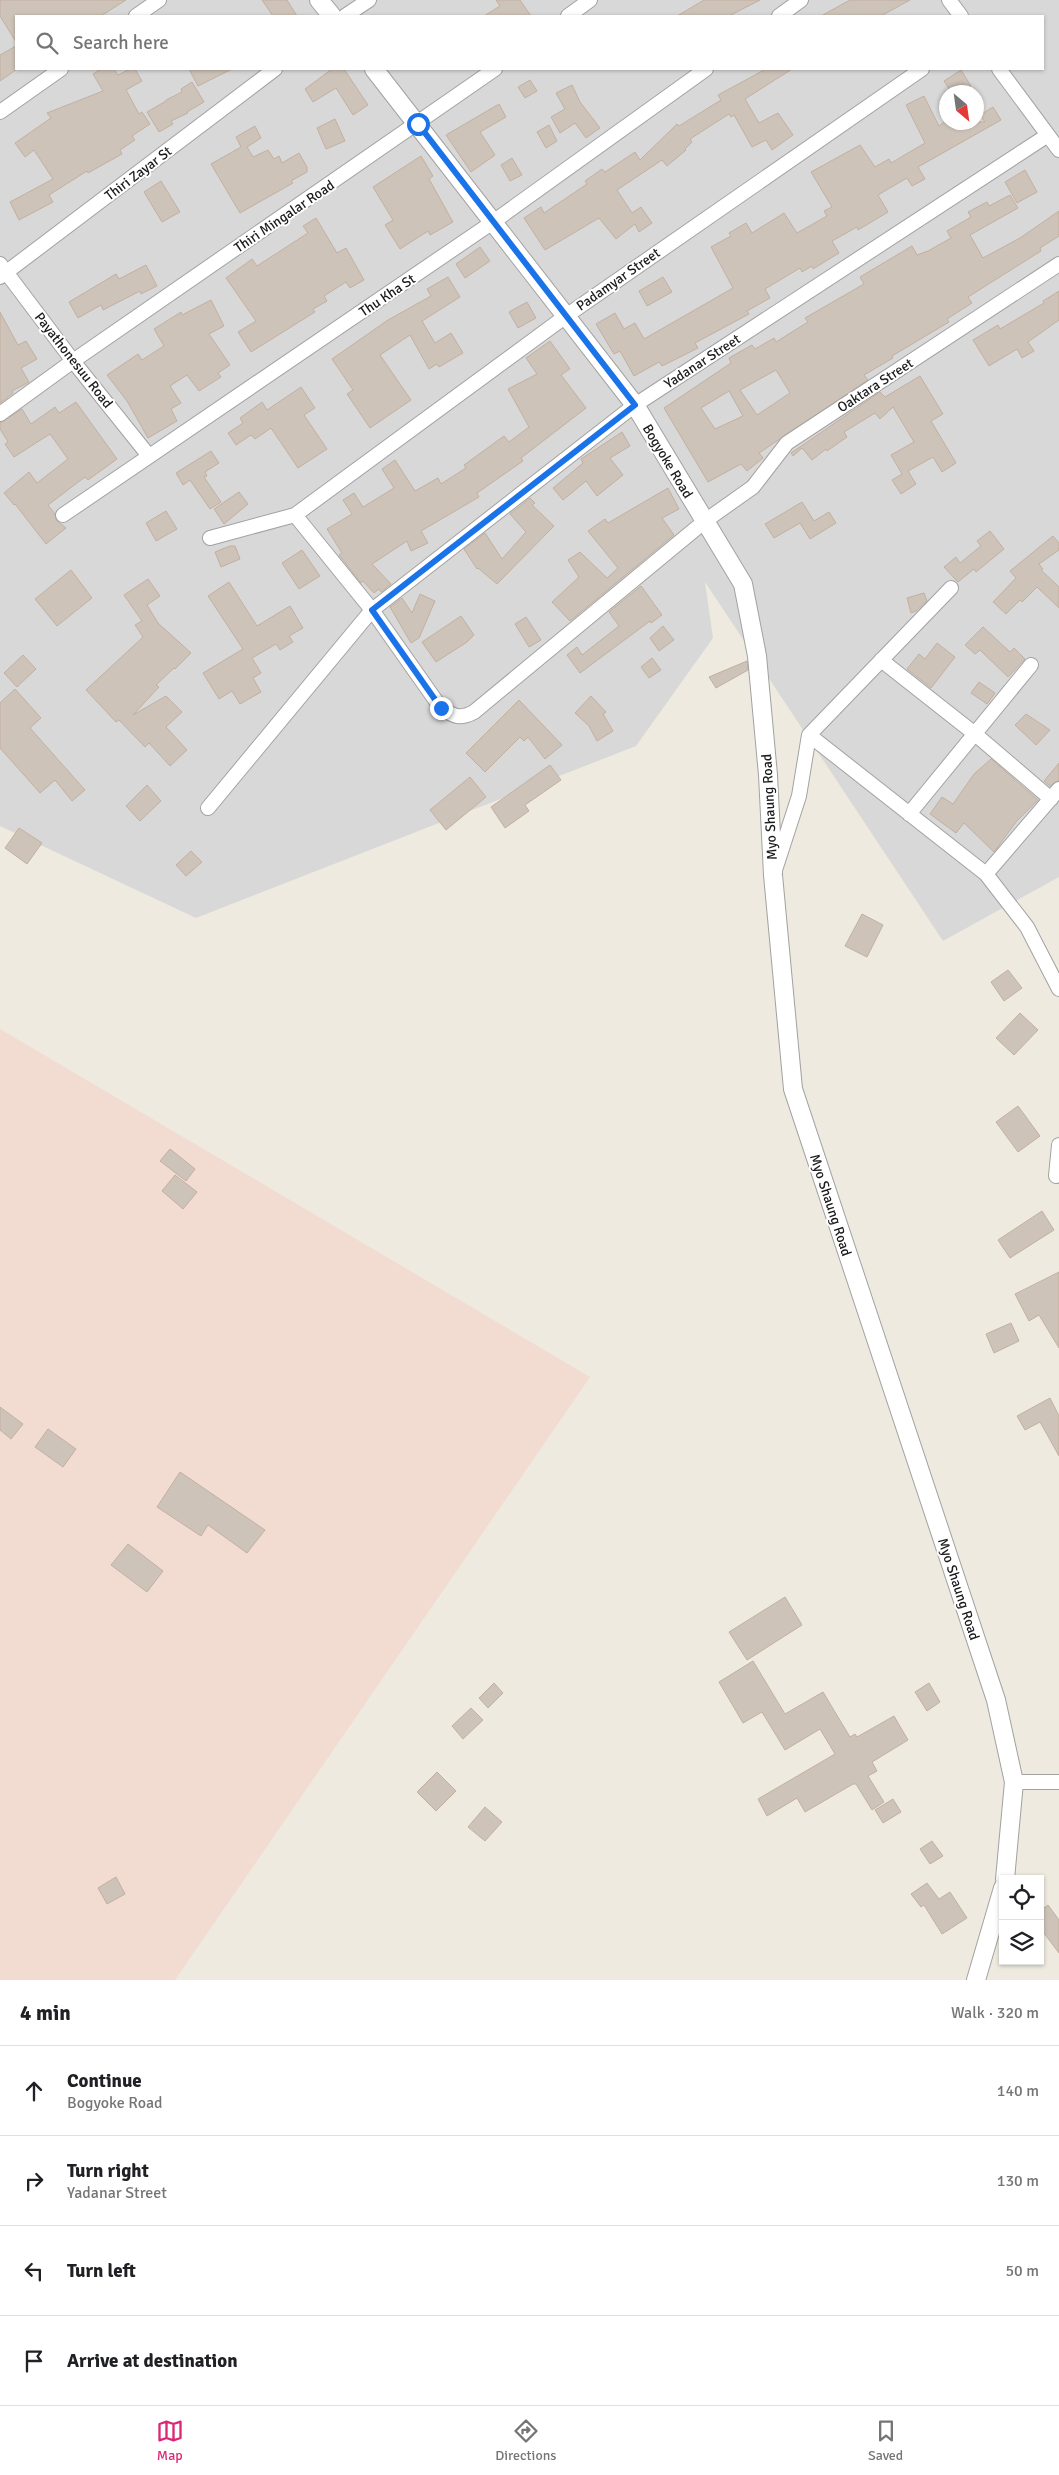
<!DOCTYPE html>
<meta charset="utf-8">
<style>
body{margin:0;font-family:Signika,sans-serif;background:#f6f6f6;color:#202124}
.controls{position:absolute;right:15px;bottom:15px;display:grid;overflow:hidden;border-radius:0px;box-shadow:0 1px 4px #0004}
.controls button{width:45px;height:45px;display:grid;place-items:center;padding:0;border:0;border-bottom:1px solid #e0e0e0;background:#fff;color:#202124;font:25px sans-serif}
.compass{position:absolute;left:939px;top:85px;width:45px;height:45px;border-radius:50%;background:#fff;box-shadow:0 1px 4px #0004;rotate:151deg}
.stop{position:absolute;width:15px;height:15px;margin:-11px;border:4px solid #1a73e8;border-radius:50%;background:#fff}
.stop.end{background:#1a73e8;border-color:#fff;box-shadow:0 1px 5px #0008}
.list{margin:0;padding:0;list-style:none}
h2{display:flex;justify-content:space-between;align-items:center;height:65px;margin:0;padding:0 20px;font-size:21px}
h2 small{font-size:16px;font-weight:400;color:#757577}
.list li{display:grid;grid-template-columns:32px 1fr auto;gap:15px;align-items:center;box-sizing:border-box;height:90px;padding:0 20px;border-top:1px solid #e0e0e0}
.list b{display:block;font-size:19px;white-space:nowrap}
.list p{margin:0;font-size:16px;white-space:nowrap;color:#757577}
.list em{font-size:16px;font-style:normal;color:#757577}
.icon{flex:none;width:28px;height:28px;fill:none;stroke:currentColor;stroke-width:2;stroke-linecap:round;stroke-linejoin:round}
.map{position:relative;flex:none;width:1059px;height:1980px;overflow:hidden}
.search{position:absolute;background:#fff;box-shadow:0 1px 4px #0004;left:15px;right:15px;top:15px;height:55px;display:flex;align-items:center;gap:12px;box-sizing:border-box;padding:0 18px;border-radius:0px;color:#757577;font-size:19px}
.sheet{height:425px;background:#fff}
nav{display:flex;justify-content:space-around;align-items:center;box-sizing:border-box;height:70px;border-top:1px solid #e0e0e0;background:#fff;font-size:14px;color:#757577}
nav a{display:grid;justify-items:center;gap:2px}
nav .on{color:#db2777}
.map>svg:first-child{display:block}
.residential{fill:#d9d8d8;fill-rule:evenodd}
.military{fill:#f2dbd0}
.building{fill:#cec3b8;stroke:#c1b0a0;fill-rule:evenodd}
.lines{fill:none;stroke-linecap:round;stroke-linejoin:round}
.minor-casing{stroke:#a2a2a2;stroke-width:16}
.tertiary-casing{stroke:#a2a2a2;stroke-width:20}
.minor{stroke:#fff;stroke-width:14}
.tertiary{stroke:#fff;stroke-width:18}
.route{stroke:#1a73e8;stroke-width:6}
.labels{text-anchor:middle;stroke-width:4;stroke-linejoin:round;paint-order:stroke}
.street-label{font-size:14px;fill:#1b1b1b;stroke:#fff}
</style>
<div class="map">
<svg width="1059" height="1980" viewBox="0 0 1059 1980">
<rect width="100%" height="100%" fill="#eeeadf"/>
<!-- residential -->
<path class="residential" d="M0 0H1059V877L943 941 705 582 713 638 636 746 196 918 0 826ZM16 16H1043V69H16ZM946 92H976V122H946Z"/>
<!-- military -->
<path class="military" d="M0 1029 590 1377 175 1980H0Z"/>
<!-- building -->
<path class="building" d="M0 0H126L101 16H16V42L0 16Z
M262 0H287L297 16H273Z
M496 0H520L531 16H484L500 6Z
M704 0H760L729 16H677Z
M850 0H910L881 16H821Z
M16 46V70L0 81V55Z
M101 69H114L118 75 130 69H135L142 81 126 90 139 114 142 112 150 124 132 136 135 140 120 150 122 154 88 173 87 171 49 195 53 202 19 220 10 202 53 179 34 150 25 157 15 143 51 118 47 113 103 91 93 74Z
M189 69H232L198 86Z
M332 69H344L368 105 353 115 336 88 313 102 305 89Z
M766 69H792L745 99 759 123 778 113 793 135 772 150 766 140 752 147 734 115 731 117 729 114 690 139 692 142 685 149 686 150 667 166 662 160 617 190 632 213 641 207 652 223 639 232 635 224 616 239 599 218 545 250 524 218 541 207 544 213 587 184 585 181 602 169 605 172 635 152 640 160 677 124 679 126 721 100 718 95Z
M961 70 971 86 961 92H951L944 81Z
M530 80 537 91 525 98 518 87Z
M192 82 204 102 187 112 188 113 171 121 173 124 159 132 147 112 166 101V100L182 92 181 89Z
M572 85 580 102 600 128 586 138 575 123 560 133 551 117 565 109 556 93Z
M924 96 939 126 944 122H985L980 115 993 107 1001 120 918 167 925 179 912 186 907 178 878 195 888 212 858 230 857 227 832 241 839 253 813 269 812 266 802 272 800 268 765 289 770 298 747 311 749 314 695 343 698 348 662 366 659 362 634 376 620 351 614 354 596 324 615 313 624 329 635 323 644 339 733 288 711 247 731 236 729 233 746 223 752 233 784 213 797 233 827 216 824 211 832 207 811 172 860 145 875 167 889 159 891 163 925 143 906 105Z
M499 104 506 117 480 132 495 155 471 172 446 135Z
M335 119 345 141 326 149 317 128Z
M549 125 557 141 546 148 537 132Z
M255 126 261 138 247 147 253 157 268 150 274 159 279 156 282 163 299 153 307 167V172L291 181 293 183 240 213 211 164 241 147 236 137Z
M421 156 433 176 429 179 453 222 430 235 428 231 400 249 385 225 393 220 373 187Z
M512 158 522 175 510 181 501 165Z
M1025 170 1037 192 1017 203 1005 182Z
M161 181 180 212 162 222 144 192Z
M1010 195 1018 208 970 235 983 258 1020 238 1059 211V236L1040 248 1041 251 968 297 972 303 947 319 949 322 892 356 893 358 864 375 868 380 759 453 763 458 747 471 741 464 708 482 664 408 731 363 729 358 752 345 755 349 774 338 776 342 808 322 805 318 864 284 860 277 912 246 917 255 928 251 951 238 947 231 971 217 968 212 987 202 989 206ZM776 370 790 393 757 415 740 390ZM729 391 743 416 715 429 701 408Z
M316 218 337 253 346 248 364 280 350 288 346 282 324 296 327 301 313 309 315 312 251 352 238 332 256 321 226 278 252 259 257 266 308 233 303 226Z
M480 247 490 261 465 278 456 264Z
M146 265 157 286 141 294 140 291 103 310 101 305 78 318 69 302 116 274 119 279Z
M448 277 460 297 422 321 435 343 451 333 463 353 439 367 437 364 429 369 410 335 380 355 411 400 370 428 347 394 353 390 332 359 388 320 431 296 427 289Z
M663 277 672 292 647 306 639 291Z
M1059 291V320L1028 342 1034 351 1022 358 1017 349 989 366 973 340 998 325 1000 329 1044 303 1043 301Z
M211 300 224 326 209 334 230 365 218 373 221 377 199 391 187 375 170 386 181 403 171 409 177 421 148 438 127 401 107 375 138 354 142 360 164 346 154 329 181 312 182 315Z
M527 302 536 318 518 328 509 312Z
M0 312 18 345 26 341 37 359 21 368 29 382 12 391 13 393 0 403Z
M550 341 570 369 561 375 586 408 521 458 523 461 477 493 479 497 421 531 428 543 411 551 407 541 372 564 391 584 381 592 379 589 374 593 363 581 361 583 339 555 342 553 327 529 352 514 343 500 354 493 363 507 394 488 382 469 395 460 415 491 438 478 441 484 466 468 464 465 504 436 509 442 529 427 508 389 537 374 526 358Z
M920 376 943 414 931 421 956 463 942 472 933 457 908 471 916 484 901 494 892 480 902 474 891 455 914 442 893 407 880 419 875 413 844 432 847 437 827 451 826 449 812 460 802 448 793 456 791 453 880 392 885 397Z
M301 387 315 408 304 415 327 449 298 468 271 428 255 439 251 435 236 445 228 433 243 423 240 418 262 402 267 410Z
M76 402 117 459 88 480 85 477 48 505 55 514 56 520 66 528 46 544 15 504 14 505 4 493 29 472 37 483 68 459 50 434 14 457 5 444 8 442 0 429V423L22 409 31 424 55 407 59 413Z
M622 432 630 446 610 458 623 475 597 496 586 481 563 500 553 488 583 463 581 459Z
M211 451 219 463 205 472 207 476 204 477 221 502 210 509 190 480 183 485 176 473Z
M668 488 679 509 662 518 674 535 570 621 552 602 579 577 568 560 580 552 607 578 618 568 588 531 605 519 608 523Z
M239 492 248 504 224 524 214 509Z
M530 498 535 503 532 505 554 526 497 584 478 568 477 569 464 549 485 533 502 559 526 532 510 514Z
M802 502 814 521 829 512 836 523 810 539 800 523 774 538 765 524Z
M166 511 177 529 156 541 146 523Z
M990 531 1004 549 976 572 974 569 958 582 944 567 956 557 960 563 981 546 977 541Z
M1053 536 1059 543V550L1039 564 1043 569 1041 570 1059 587V608L1037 587 1022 602 1020 600 1006 614 993 602 1016 578 1010 571Z
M230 546H235L240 559 221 567 215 552Z
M302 550 320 576 299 589 282 563Z
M71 570 92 598 57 626 35 599Z
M148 579 160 596 147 605 158 623 191 653 175 669 174 668 156 685 159 687 133 715 166 696 182 712 166 727 187 750 170 766 149 743 145 747 119 720 116 722 86 690 143 637 135 625 142 621 124 595Z
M229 582 257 626 290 606 303 628 289 636 293 642 280 650 276 644 252 658 261 673 253 678 261 692 240 704 232 691 219 699 203 673 243 649 208 596Z
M641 586 662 615 651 623 650 621 580 673 567 655 577 647 582 655 619 626 609 612Z
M924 593 927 601 916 611 911 613 907 598Z
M420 594 435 601 419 638 411 643 390 607 402 598 412 613Z
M461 616 474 635 467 642 436 662 422 642Z
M526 617 541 640 529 647 515 624Z
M663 626 674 640 659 651 650 638Z
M983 627 1010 652 1014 648 1025 659 1008 677 980 650 975 654 965 645Z
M937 643 955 657 931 688 907 669 919 654 925 659Z
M23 655 36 669 17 687 4 673Z
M652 658 661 670 649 678 641 667Z
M747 661 748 670 716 688 709 677Z
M979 682 995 693 987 704 971 693Z
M15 689 41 718 30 728 85 790 72 801 55 780 40 793 0 748V703Z
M591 696 606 712 603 714 613 731 597 741 589 726 575 713Z
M519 700 562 745 545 759 528 737 524 741 520 737 485 772 466 753Z
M1026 714 1050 730 1036 745 1015 725Z
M991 759 1038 800 1016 822 994 852 964 823 956 833 930 814 942 797 953 804 974 774Z
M1059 763V780L1050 786 1044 781Z
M550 765 561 780 525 805 529 811 505 828 491 807Z
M470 777 486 797 446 830 430 810Z
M147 785 161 801 140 821 126 806Z
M19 828 42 843 27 864 5 848Z
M191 851 202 862 186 876 176 865Z
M862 914 883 925 867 957 845 946Z
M1008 970 1022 988 1004 1001 991 982Z
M1020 1013 1038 1030 1014 1055 996 1038Z
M1018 1106 1040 1136 1018 1152 996 1122Z
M170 1149 195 1169 186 1181 160 1161Z
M175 1175 197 1192 183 1209 162 1191Z
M1042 1211 1054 1230 1010 1258 998 1240Z
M1059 1272V1348L1039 1315 1029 1321 1015 1294Z
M1011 1323 1019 1341 994 1353 986 1334Z
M1050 1398 1059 1416V1456L1040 1422 1025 1430 1017 1416Z
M0 1407 23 1424 11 1439 0 1430Z
M48 1429 76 1449 63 1467 35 1447Z
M180 1472 265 1530 247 1553 208 1525 201 1536 157 1507Z
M128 1544 163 1571 147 1592 111 1565Z
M785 1597 802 1625 747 1660 729 1632Z
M753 1661 785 1714 823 1692 850 1737 855 1734 857 1737 894 1716 908 1740 872 1762 877 1771 868 1776 884 1802 872 1810 856 1784H853L805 1812 797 1798 767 1816 758 1799 835 1754 820 1729 785 1750 762 1712 743 1723 719 1682Z
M494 1683 503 1693 488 1708 479 1698Z
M929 1683 940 1702 927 1711 915 1692Z
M471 1708 483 1720 463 1739 452 1726Z
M437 1772 456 1791 436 1811 417 1792Z
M893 1799 901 1812 883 1823 875 1810Z
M485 1807 502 1822 485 1841 468 1827Z
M932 1841 943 1856 930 1864 920 1849Z
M116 1877 125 1894 107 1904 98 1888Z
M927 1883 939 1899 950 1892 967 1918 942 1934 924 1905 921 1907 911 1894Z
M1048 1905 1059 1920V1953L1040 1928V1911Z"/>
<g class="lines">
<defs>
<path id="minor" d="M949 0 961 16
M136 16 159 0
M345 16 369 0
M568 16 590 0
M779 16 801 0
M999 69 1059 150
M0 112 61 69
M0 264 73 361 149 456
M0 277 275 69
M0 414 73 361 495 69
M63 515 493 222 706 69
M295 515 566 316 922 69
M210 538 295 515 372 610 441 708C454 716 459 720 474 712L705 521 753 487 787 443 1059 264
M881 660 975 734 1051 799
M809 735 986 874 1027 927 1059 989
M208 808 372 610 635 405 1048 135
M909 814 1031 665
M775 870 799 796 809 735 951 588
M986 874 1059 789
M1056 1176 1059 1145
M1014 1782H1059"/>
<path id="tertiary" d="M319 0 332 16
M374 69 635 405 743 584 757 656 768 775 773 875 793 1089 996 1700 1014 1782 1005 1879
M976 1980 1003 1888"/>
</defs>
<!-- minor casing -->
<use href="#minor" class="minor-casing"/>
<!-- tertiary casing -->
<use href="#tertiary" class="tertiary-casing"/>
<!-- minor -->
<use href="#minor" class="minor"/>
<!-- tertiary -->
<use href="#tertiary" class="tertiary"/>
</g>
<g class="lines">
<!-- route -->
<path class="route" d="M418 124 635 405 372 610 441 708"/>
</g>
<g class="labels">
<!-- street labels -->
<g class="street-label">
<text transform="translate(138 173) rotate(-37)" y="5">Thiri Zayar St</text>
<text transform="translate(284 216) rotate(-34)" y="5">Thiri Mingalar Road</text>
<text transform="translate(618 279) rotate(-35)" y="5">Padamyar Street</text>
<text transform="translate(387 295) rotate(-34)" y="5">Thu Kha St</text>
<text transform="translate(74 360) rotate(52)" y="5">Payathonesuu Road</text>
<text transform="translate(702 361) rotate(-33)" y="5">Yadanar Street</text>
<text transform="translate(875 385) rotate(-33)" y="5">Oaktara Street</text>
<text transform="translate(668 461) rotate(59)" y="5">Bogyoke Road</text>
<text transform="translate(769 807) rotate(-93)" y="5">Myo Shaung Road</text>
<text transform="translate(831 1205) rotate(72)" y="5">Myo Shaung Road</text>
<text transform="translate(959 1589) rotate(72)" y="5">Myo Shaung Road</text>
</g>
</g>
</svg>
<div class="controls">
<button><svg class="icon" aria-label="locate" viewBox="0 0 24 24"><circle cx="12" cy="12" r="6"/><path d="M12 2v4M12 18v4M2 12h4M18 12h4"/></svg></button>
<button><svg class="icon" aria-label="layers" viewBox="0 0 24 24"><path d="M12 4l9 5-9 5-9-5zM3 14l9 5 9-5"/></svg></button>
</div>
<svg class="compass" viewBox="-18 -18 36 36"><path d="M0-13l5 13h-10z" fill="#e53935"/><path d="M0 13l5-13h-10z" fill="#757577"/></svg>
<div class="stop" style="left:418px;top:124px"></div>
<div class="stop end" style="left:441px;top:708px"></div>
<div class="search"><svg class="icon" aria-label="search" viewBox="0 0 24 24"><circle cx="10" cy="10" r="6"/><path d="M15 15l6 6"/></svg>Search here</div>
</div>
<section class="sheet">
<h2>4 min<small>Walk · 320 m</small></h2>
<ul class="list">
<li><svg class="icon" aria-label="ahead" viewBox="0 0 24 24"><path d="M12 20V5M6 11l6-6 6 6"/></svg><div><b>Continue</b><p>Bogyoke Road</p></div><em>140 m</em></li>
<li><svg class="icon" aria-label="right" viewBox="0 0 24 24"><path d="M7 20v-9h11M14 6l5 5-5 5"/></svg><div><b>Turn right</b><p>Yadanar Street</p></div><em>130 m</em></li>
<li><svg class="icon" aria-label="left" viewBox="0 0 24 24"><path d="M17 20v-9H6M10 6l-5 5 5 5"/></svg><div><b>Turn left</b></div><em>50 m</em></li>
<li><svg class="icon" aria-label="arrive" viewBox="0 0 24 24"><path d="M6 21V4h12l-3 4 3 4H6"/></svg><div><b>Arrive at destination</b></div></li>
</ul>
</section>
<nav>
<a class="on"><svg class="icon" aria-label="map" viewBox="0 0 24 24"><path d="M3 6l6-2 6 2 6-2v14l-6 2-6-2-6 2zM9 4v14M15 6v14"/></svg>Map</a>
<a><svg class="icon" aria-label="directions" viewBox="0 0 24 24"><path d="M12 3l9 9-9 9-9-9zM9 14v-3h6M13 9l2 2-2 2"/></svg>Directions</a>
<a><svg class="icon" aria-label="saved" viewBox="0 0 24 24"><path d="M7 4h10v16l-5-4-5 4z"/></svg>Saved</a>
</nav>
